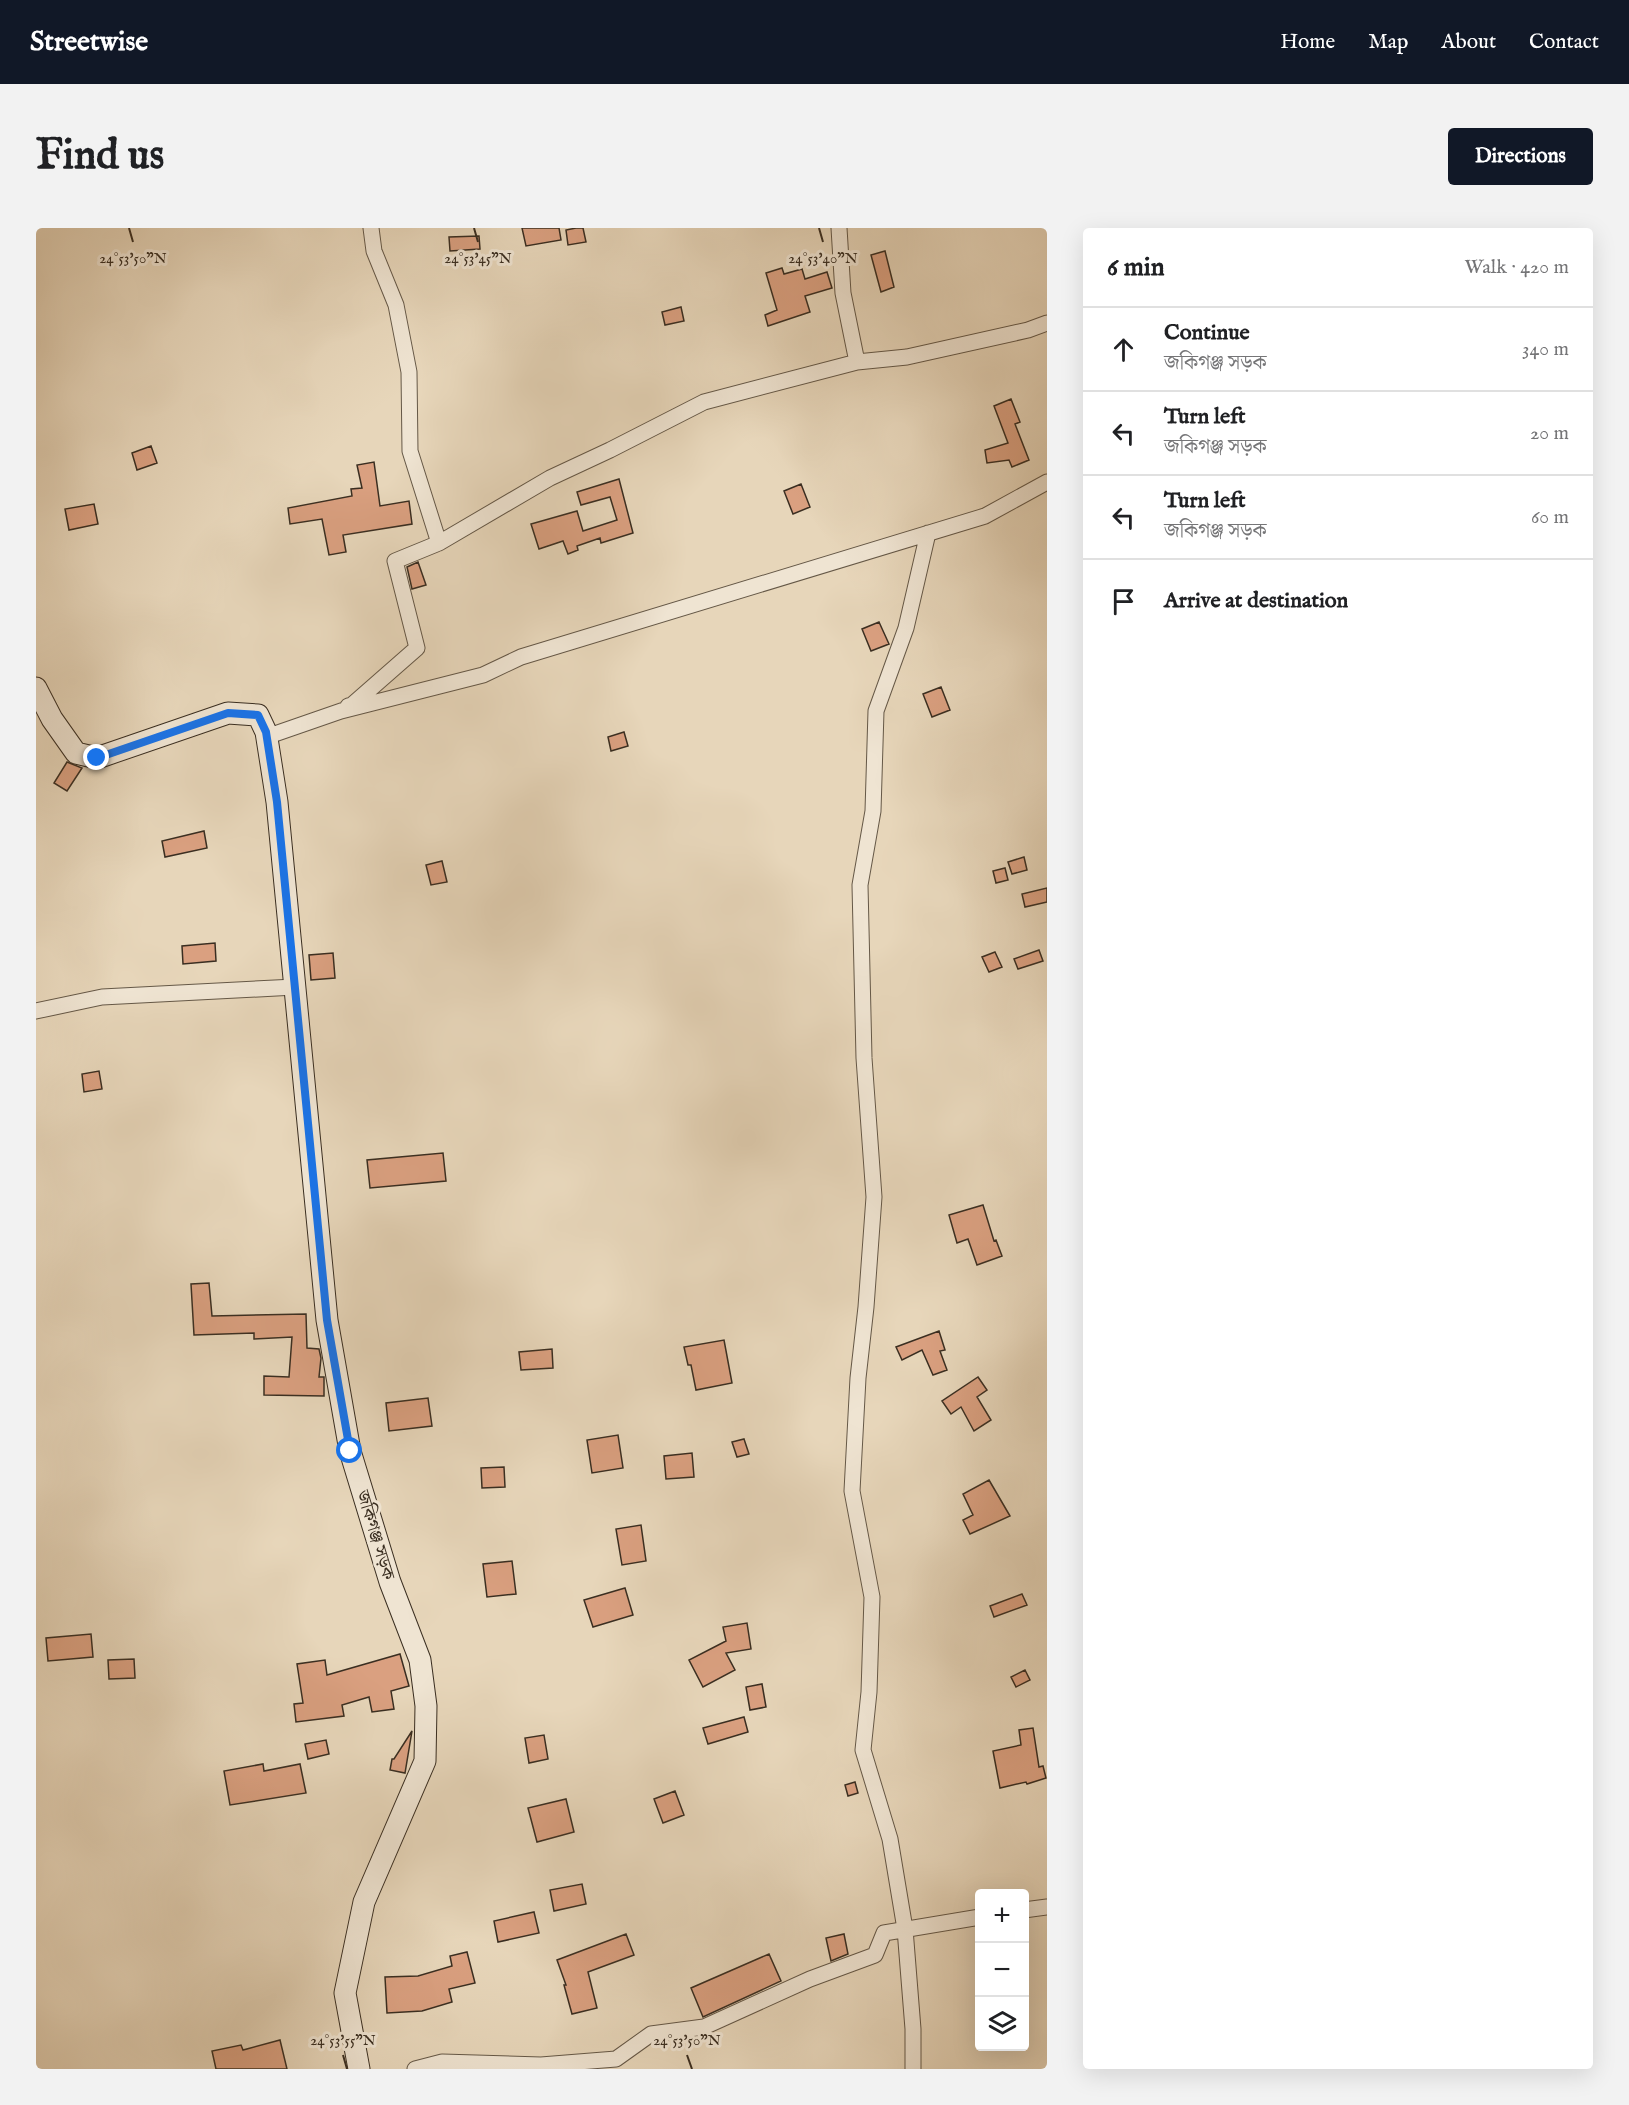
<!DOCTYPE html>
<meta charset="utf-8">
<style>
body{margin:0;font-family:"IM FELL English","Noto Serif Bengali",serif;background:#f2f2f2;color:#202124}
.controls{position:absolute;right:18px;bottom:18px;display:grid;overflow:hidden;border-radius:6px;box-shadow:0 6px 24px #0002}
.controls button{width:54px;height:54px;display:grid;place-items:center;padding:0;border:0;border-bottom:2px solid #e0e0e0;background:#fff;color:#202124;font:30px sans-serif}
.stop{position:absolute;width:18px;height:18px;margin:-14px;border:4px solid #1a73e8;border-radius:50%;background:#fff}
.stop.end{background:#1a73e8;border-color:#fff;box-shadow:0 2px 6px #0008}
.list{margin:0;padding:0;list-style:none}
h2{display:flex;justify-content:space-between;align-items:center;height:78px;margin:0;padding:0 24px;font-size:26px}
h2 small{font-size:20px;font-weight:400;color:#757577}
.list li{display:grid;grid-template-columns:39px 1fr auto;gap:18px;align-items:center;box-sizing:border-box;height:84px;padding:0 24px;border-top:2px solid #e0e0e0}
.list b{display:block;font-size:22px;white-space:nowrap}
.list p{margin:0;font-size:20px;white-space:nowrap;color:#757577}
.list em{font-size:20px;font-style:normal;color:#757577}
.icon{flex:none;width:33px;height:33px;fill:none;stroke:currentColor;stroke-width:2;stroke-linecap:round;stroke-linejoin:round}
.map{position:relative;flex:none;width:1011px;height:1841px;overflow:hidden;border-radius:6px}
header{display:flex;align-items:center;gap:36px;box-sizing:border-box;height:84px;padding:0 30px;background:#111827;color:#fff}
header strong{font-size:28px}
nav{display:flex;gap:33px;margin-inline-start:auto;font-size:21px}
.intro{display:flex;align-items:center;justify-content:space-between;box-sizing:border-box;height:144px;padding:0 36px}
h1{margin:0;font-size:42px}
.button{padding:15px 27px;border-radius:6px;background:#111827;color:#fff;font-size:21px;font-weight:700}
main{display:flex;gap:36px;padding:0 36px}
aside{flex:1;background:#fff;border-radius:6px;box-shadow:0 6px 24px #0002}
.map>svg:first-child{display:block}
.building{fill:#daa080;stroke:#3a2e21;stroke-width:1.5}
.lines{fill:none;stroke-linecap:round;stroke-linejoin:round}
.street-casing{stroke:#655847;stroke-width:17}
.secondary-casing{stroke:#3a2e21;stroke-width:23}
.street{stroke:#efe4d2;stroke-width:15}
.secondary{stroke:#efe4d2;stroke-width:21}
.route{stroke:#1a73e8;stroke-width:8}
.ticks{fill:none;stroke:#3a2e21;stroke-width:2}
.labels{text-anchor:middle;stroke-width:6;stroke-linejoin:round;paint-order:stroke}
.street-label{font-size:18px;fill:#3a2e21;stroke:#efe4d2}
.ticks-label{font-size:15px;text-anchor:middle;fill:#3a2e21;stroke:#efe4d2;stroke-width:6;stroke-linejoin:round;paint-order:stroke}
</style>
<header>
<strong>Streetwise</strong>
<nav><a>Home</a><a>Map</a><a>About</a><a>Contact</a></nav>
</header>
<div class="intro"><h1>Find us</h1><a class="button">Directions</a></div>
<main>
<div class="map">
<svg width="1011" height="1841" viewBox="0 0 1011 1841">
<rect width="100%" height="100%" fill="#e7d6ba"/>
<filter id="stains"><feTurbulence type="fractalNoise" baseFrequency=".00333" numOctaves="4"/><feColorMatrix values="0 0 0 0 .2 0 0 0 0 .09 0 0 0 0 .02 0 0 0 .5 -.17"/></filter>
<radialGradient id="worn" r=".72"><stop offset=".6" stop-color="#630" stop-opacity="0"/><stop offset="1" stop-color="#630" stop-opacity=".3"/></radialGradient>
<!-- building -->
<path class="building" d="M486 0H523L525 12 490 18Z
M540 0H547L550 14 532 17 530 2Z
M443 8 444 21 414 23 413 9Z
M849 23 858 59 845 64 835 27Z
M746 40 748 46 766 41 769 51 791 44 796 60 769 68 774 84 732 98 729 87 741 82 730 45Z
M645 79 648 93 629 97 626 84Z
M975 171 984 194 979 196 993 232 976 239 973 232 951 235 949 222 972 215 958 178Z
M115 218 121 235 101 242 96 225Z
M338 234 344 278 373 273 376 296 307 307 310 324 293 327 286 291 254 296 252 280 316 268 315 261 326 260 321 237Z
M583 251 597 305 565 315 564 310 541 318 542 322 532 326 527 313 503 321 495 296 541 283 547 303 581 292 574 269 545 277 541 264Z
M765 256 774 279 757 286 748 263Z
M58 276 62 296 33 302 29 281Z
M382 334 390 357 376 361 371 339Z
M843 394 853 416 835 423 826 401Z
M905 459 914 482 896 489 887 466Z
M588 504 592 518 575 523 572 509Z
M31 534 46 540 31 563 18 555Z
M168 603 171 620 129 629 126 613Z
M988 629 991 642 976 646 972 634Z
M406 633 411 654 395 657 390 637Z
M969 640 972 652 960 655 957 643Z
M1011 660V674L989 679 986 666Z
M179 715 180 733 147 736 146 718Z
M1003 722 1007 733 982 741 978 731Z
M959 724 966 739 953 744 946 729Z
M297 725 299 750 275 752 273 727Z
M63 843 66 861 48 864 46 846Z
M407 925 410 953 334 960 331 932Z
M947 977 958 1013 960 1012 966 1028 941 1037 932 1011 921 1015 913 987Z
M173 1055 176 1088 270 1086 271 1120 283 1121 285 1130 283 1149H288V1168L228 1167V1148L253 1149 256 1109 218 1111V1105L158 1107 155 1056Z
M903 1103 909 1122 904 1123 911 1142 897 1147 886 1122 866 1132 860 1119Z
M688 1112 696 1155 660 1162 655 1137H652L648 1119Z
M516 1121 517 1140 485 1142 483 1124Z
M942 1149 951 1162 941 1169 955 1192 938 1203 925 1179 915 1186 906 1173Z
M392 1170 396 1198 353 1203 350 1175Z
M582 1207 587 1240 556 1245 551 1212Z
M708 1211 713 1226 701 1229 696 1214Z
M656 1225 658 1249 630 1251 628 1228Z
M468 1239 469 1259 446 1260 445 1240Z
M953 1252 974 1288 934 1306 927 1292 937 1287 927 1266Z
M605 1297 610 1333 586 1337 580 1301Z
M476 1333 480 1366 451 1369 447 1336Z
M589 1360 597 1387 557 1399 548 1372Z
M986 1366 991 1377 958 1389 954 1378Z
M711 1395 715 1421 690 1425 699 1442 667 1459 653 1432 690 1413 687 1399Z
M55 1406 57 1429 12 1433 10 1410Z
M364 1426 373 1458 355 1463 358 1481 336 1484 333 1469 306 1477 308 1488 260 1494 258 1476 267 1475 261 1436 289 1432 291 1447Z
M98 1431 99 1450 73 1451 72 1432Z
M989 1442 994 1452 980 1459 975 1449Z
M726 1456 730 1479 714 1482 710 1459Z
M708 1489 712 1504 672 1516 667 1500Z
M997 1500 1003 1539 1007 1538 1010 1550 991 1556 990 1554 964 1560 957 1523 985 1517 983 1502Z
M376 1503 369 1545 354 1542 356 1531H358Z
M508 1507 512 1531 493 1535 489 1510Z
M290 1512 293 1526 272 1531 269 1516Z
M227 1536 228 1543 264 1536 270 1565 194 1577 188 1543Z
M819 1554 822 1565 812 1568 809 1557Z
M639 1563 648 1587 627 1595 618 1571Z
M530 1571 538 1604 501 1614 492 1580Z
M546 1656 550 1676 518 1683 514 1662Z
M498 1684 503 1705 462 1714 458 1693Z
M590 1706 598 1727 552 1744 561 1780 536 1786 528 1757H530L521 1732Z
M808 1706 812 1726 795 1733 790 1710Z
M431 1724 439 1755 413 1761 416 1774 386 1783 351 1785 349 1749 382 1748 416 1738 414 1728Z
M733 1726 745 1753 667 1789 655 1760Z
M244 1812 251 1841H180L176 1823 205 1817 207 1822Z"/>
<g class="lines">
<defs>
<path id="street" d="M803 0 807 65 821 134
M403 315 514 250 574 222 668 174 821 134 871 129 992 102 1011 95
M312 478 316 477 381 420 359 333 403 315 374 223 373 144 360 77 338 23 335 0
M230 509 305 483 447 447 485 429 949 288 1011 254
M0 783 66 769 259 759
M988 1682 1011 1679
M379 1841 406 1834 505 1837 580 1831 615 1806 668 1799 774 1751 839 1727 848 1705 944 1689
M877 1841V1801L869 1701 854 1611 827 1522 833 1464 836 1369 816 1263 822 1150 830 1079 838 969 828 830 824 657 837 583 840 483 870 400 892 305"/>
<path id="secondary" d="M0 460 16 491 40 525 61 530 192 485 222 487 230 504 241 574 291 1092 314 1223 354 1354 384 1432 390 1478 389 1533 328 1674 309 1765 323 1841"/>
</defs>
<!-- street casing -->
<use href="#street" class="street-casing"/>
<!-- secondary casing -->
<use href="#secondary" class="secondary-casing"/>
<!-- street -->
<use href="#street" class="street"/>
<!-- secondary -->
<use href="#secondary" class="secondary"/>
</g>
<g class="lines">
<!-- route -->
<path class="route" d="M61 530 192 485 222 487 230 504 241 574 291 1092 314 1223"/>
</g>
<!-- ticks -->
<path class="ticks" d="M93 0 97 14M438 0 442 14M783 0 787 14M307 1827 311 1841M651 1827 656 1841"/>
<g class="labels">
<!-- street labels -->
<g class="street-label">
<text transform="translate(340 1307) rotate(73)" y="6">জকিগঞ্জ সড়ক</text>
</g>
</g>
<g class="ticks-label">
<text x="97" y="35">24°53'50"N</text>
<text x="442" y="35">24°53'45"N</text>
<text x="787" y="35">24°53'40"N</text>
<text x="307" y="1817">24°53'55"N</text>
<text x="651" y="1817">24°53'50"N</text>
</g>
<rect width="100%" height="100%" filter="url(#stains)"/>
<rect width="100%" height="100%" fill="url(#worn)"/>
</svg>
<div class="controls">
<button>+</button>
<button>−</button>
<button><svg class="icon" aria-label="layers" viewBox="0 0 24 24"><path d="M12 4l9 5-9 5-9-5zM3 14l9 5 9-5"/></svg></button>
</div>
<div class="stop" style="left:314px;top:1223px"></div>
<div class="stop end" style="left:61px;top:530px"></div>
</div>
<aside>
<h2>6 min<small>Walk · 420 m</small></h2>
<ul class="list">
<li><svg class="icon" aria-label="ahead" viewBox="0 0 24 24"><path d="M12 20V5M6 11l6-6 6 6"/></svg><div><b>Continue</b><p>জকিগঞ্জ সড়ক</p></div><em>340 m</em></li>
<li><svg class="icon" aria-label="left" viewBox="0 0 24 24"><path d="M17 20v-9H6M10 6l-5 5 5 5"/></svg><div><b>Turn left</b><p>জকিগঞ্জ সড়ক</p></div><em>20 m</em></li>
<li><svg class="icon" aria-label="left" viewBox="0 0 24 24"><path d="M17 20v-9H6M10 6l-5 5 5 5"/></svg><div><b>Turn left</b><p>জকিগঞ্জ সড়ক</p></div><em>60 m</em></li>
<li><svg class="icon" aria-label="arrive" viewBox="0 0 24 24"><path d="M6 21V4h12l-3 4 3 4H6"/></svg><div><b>Arrive at destination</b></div></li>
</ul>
</aside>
</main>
